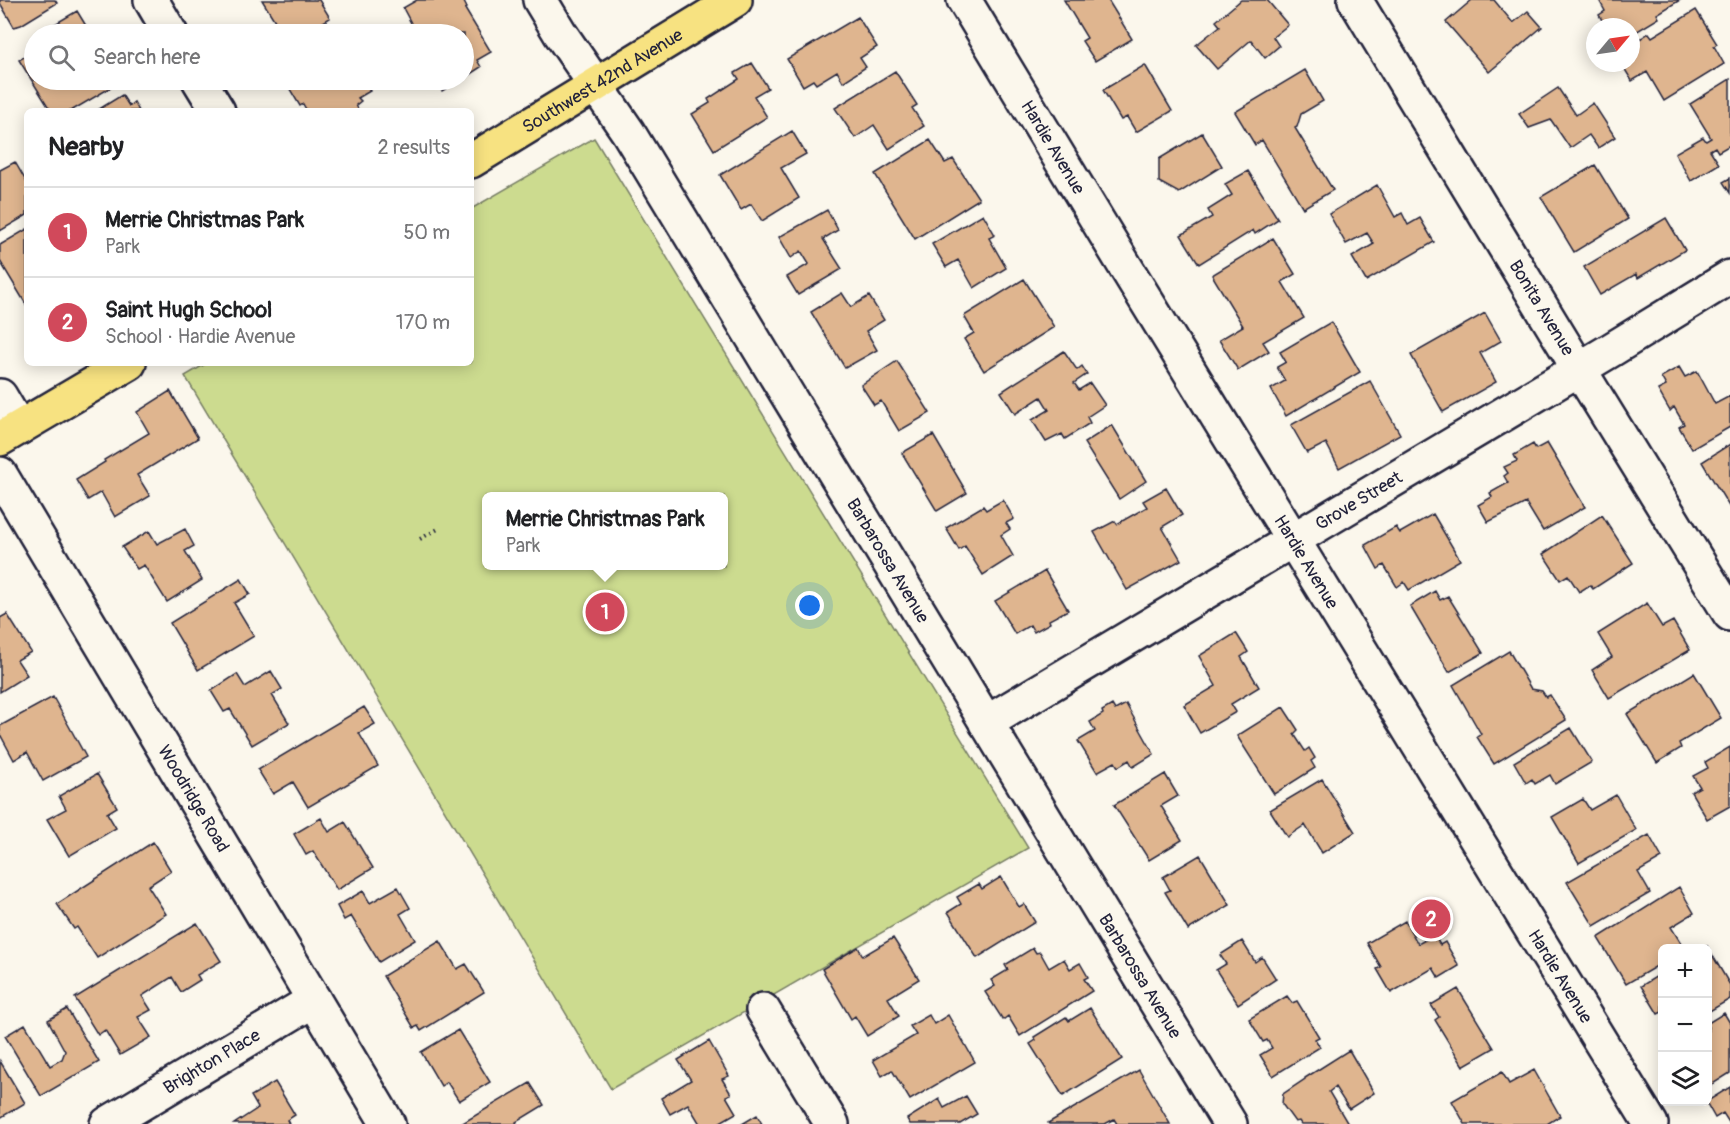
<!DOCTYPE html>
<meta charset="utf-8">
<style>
body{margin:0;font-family:Pangolin,sans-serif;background:#f6f6f6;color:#202124}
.controls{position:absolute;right:18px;bottom:18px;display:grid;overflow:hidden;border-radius:9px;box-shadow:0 3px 15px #0003}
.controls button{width:54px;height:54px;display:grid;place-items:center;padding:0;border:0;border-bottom:2px solid #e0e0e0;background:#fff;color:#202124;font:30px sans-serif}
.compass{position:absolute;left:1586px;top:18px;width:54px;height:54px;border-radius:50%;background:#fff;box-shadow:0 3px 15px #0003;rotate:61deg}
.you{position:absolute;left:810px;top:606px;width:21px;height:21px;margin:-15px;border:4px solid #fff;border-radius:50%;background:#1a73e8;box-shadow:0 0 0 9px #1a73e833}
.badge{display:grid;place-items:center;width:39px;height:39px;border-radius:50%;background:#d1495b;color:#fff;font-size:20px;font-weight:700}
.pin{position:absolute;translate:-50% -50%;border:3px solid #fff;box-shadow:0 2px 6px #0006}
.popup{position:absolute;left:482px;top:492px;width:246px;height:78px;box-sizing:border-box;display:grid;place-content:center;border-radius:9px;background:#fff;filter:drop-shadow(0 2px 4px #0005);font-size:20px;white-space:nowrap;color:#757577}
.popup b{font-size:22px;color:#202124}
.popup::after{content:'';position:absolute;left:50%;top:100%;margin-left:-12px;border:12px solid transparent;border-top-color:#fff}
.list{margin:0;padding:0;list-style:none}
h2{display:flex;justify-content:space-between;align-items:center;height:78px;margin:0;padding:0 24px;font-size:26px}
h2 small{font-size:20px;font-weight:400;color:#757577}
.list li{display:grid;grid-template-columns:39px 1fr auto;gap:18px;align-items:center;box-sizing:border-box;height:90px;padding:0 24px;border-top:2px solid #e0e0e0}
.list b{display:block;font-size:22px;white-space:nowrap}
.list p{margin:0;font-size:20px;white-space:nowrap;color:#757577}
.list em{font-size:20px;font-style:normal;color:#757577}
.icon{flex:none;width:33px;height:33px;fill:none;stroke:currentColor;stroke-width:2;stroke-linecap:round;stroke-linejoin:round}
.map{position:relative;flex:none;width:1730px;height:1124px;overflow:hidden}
.search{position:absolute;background:#fff;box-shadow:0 3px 15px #0003;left:24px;top:24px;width:450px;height:66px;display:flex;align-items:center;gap:15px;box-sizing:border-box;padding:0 21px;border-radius:33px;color:#757577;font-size:22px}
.panel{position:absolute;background:#fff;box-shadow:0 3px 15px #0003;left:24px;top:108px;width:450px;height:258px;border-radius:9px}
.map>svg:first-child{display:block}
.green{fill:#ccdb8f;stroke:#777e65;stroke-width:1.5;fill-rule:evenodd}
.building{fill:#dfb58f;stroke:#22223b;stroke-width:1.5}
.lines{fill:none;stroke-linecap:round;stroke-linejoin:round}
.minor-casing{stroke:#22223b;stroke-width:38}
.major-casing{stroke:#22223b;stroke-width:38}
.path{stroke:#22223b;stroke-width:4;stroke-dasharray:1.5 4.5;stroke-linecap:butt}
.minor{stroke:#fbf7ec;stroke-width:33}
.major{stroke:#f7e281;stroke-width:33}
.labels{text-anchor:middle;stroke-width:4.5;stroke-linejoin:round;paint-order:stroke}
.street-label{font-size:18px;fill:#22223b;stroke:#fbf7ec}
</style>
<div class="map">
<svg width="1730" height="1124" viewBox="0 0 1730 1124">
<rect width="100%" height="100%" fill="#fbf7ec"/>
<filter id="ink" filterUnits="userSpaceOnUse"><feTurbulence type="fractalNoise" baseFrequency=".0167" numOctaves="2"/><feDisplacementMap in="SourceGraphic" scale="12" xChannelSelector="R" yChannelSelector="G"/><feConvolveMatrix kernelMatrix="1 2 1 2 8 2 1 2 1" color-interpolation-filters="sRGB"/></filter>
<g filter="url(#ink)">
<!-- green -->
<path class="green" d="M594 138 1028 848 611 1089 185 376 207 363H471V209ZM486 496H724V566H486Z"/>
<!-- building -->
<path class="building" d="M0 0H55L57 3 21 25 14 27 0 3Z
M262 0H319L330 18 304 34H283Z
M417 0H463L467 8 465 9 491 52 477 60 481 67 464 78V34H403L401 32 412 25 403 8Z
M1064 0H1108L1132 39 1095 61 1082 41 1087 38Z
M1241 0H1267L1288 25 1273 37 1279 46 1265 58 1251 40 1217 69 1196 45 1220 26 1216 21Z
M1472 0H1494L1513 23 1528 11 1542 27 1489 72 1446 22Z
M1599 0H1680L1657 14 1659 18 1631 35V27H1606L1599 15 1605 11Z
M1696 10 1717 44 1714 46 1724 64 1664 101 1647 72 1632 81 1621 63H1631V45L1649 33 1652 37Z
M77 11 91 34H38Z
M858 17 877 47 860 58 866 67 843 82 837 71 816 84 813 80 803 86 787 59Z
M34 51V80H112L115 85 71 111H51L19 60Z
M752 63 768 88 754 96 767 117 714 150 692 114 710 103 708 99 739 79 735 73Z
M1145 65 1172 111 1136 132 1127 117 1121 120 1103 90Z
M1305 70 1323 101 1301 114 1297 127 1295 128 1333 190 1303 208 1262 140 1255 145 1235 112Z
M895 71 917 105 912 108 924 126 889 149 874 125 855 138 835 108Z
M1730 79V145L1718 152 1715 147 1710 150 1719 164 1691 181 1675 153 1703 137 1706 141 1711 138 1690 104Z
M288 80H364L370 91 358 98 361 101 356 105 359 111H307L303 104 300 106 285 81Z
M435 80H460L442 91Z
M1558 88 1576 115 1593 103 1615 137 1598 148 1589 135 1570 148 1551 120 1529 128 1519 114Z
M122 95 129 106 134 102 139 111H96Z
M792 131 806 154 781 168 799 198 762 221 751 204 741 210 720 175Z
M1202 133 1222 166 1179 193 1159 182V159Z
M930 140 945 163 953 159 979 199 915 239 875 174Z
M15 162 27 183V215L0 231V170Z
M1595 165 1628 219 1574 252 1541 197Z
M1248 171 1278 219 1255 234 1253 230 1199 264 1181 235 1212 217 1208 210 1232 195 1225 184Z
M1730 178V193L1723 182Z
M1377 185 1395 217 1402 213 1408 225 1420 218 1434 242 1366 281 1352 257 1374 244 1367 233 1346 244 1329 214Z
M827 210 838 230 823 239 842 269 798 295 787 277 809 264 801 251 791 258 779 237Z
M983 214 995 235 989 238 1006 268 974 288 958 260 946 267 932 244Z
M1666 218 1685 250 1638 278 1636 274 1600 295 1584 267Z
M27 229V306L0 261V245Z
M1273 238 1295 274 1282 282 1304 318 1263 342 1269 351 1238 370 1219 340 1243 326 1212 275Z
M1024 279 1054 327 984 371 964 339 974 333 964 316Z
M842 293 851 307 869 296 884 320 866 331 877 350 845 368 811 312Z
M1485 313 1501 341 1480 353 1496 382 1443 412 1411 355Z
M1331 322 1360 372 1286 416 1271 389 1285 381 1277 367 1286 362 1280 352Z
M1064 351 1077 370 1082 366 1087 374 1074 383 1079 390 1090 383 1105 405 1087 417 1090 423 1065 439 1062 434 1046 442 1032 420 1049 410 1041 397 1015 414 1001 392Z
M897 361 930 413 899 431 881 401 874 405 861 385Z
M1679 367 1685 377 1697 371 1715 404 1730 396V427L1692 449 1679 427 1684 424 1674 407 1670 411 1658 390 1666 386 1661 377Z
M1370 381 1400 434 1339 468 1326 443 1307 453 1291 425Z
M170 391 198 438 137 475 150 496 115 517 101 492 88 500 76 480 105 462 104 460 149 433 137 412Z
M1112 425 1146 481 1119 499 1084 443Z
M933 435 967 493 937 511 902 453Z
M1547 443 1585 507 1543 531 1526 503 1488 522 1478 505 1492 497 1490 493 1508 483 1504 476 1508 473 1504 467 1517 461 1514 455 1533 444 1536 449Z
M1730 444V508L1702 462Z
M1166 488 1182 515 1162 527 1181 560 1127 590 1094 532 1115 521 1117 524 1147 507 1143 501Z
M1003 500 1014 519 1006 523 1010 529 1001 535 1013 556 983 575 965 546 959 550 946 528 983 506 986 510Z
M1433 514 1460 560 1409 590 1404 582 1397 587 1384 565 1378 569 1365 545 1396 527 1400 533Z
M1602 515 1633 563 1593 589 1590 585 1579 592 1568 575 1560 580 1543 554Z
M185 529 194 546 185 551 202 580 167 602 144 565 137 569 122 547 149 531 157 544Z
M1045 571 1068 610 1049 620 1050 623 1034 632 1030 625 1015 634 995 601Z
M241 579 250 594 234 603 254 636 198 670 170 623Z
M1435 591 1440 600 1448 596 1483 653 1449 672 1410 606Z
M1647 603 1662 627 1673 621 1690 650 1609 698 1592 670 1612 657 1598 634Z
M7 614 31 652 17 660 27 675 0 692V618Z
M1236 633 1248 652 1241 657 1259 687 1231 704 1236 712 1200 733 1184 705 1216 686 1199 656Z
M1509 651 1531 689 1542 691 1546 697 1550 695 1566 720 1494 764 1477 737 1481 734 1453 685Z
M271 671 282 689 272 695 289 723 252 745 230 709 224 712 211 691 237 674 245 687Z
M1694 673 1721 718 1679 743 1681 748 1657 763 1627 714Z
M53 697 86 757 43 781 27 752 14 760 0 734V726Z
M1126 704 1154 754 1133 767 1129 760 1118 767 1115 762 1097 772 1078 741 1095 731 1090 722 1103 714 1102 711 1112 705 1115 710Z
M364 707 375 724 359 733 378 766 308 807 293 782 273 794 258 770Z
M1283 707 1298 730 1294 734 1305 751 1309 748 1315 758 1311 761 1315 768 1274 794 1237 736Z
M1571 728 1592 762 1555 784 1550 775 1535 784 1532 779 1526 783 1514 762Z
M1730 747V806L1707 819 1691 792 1700 787 1693 776 1708 768 1705 762Z
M97 774 117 807 107 813 116 828 69 856 47 819 66 809 59 796Z
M1165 774 1178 796 1161 806 1182 840 1149 860 1114 805Z
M1322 779 1355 832 1322 853 1305 825 1287 837 1270 810Z
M1616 795 1636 830 1579 863 1552 817 1583 799 1590 810Z
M321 818 329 832 345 822 373 868 337 890 313 851 306 855 294 834Z
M1649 835 1662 858 1638 872 1650 893 1594 926 1567 882Z
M153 842 171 871 148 886 166 914 97 958 77 927 74 929 57 904Z
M1200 855 1230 905 1188 930 1165 892 1170 890 1163 877Z
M1001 877 1019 907 1024 904 1035 922 977 958 948 912 961 904 957 897 979 884 982 889Z
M398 887 410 908 400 914 415 940 379 962 351 916 344 920 337 906 363 891 370 903Z
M1679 887 1694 913 1671 927 1684 948H1662V963L1626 984 1598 938Z
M1405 921 1418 944 1434 935 1440 945 1445 942 1459 966 1439 978 1433 968 1391 993 1377 969 1381 967 1367 943Z
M197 923 221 961 197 975 200 980 181 992 172 977 142 996 151 1010 138 1017 151 1037 120 1055 105 1030 98 1035 75 998Z
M893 938 919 979 888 998 899 1016 867 1036 855 1016 851 1019 822 969 858 947 863 956Z
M440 941 457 969 466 964 484 992 421 1031 418 1026 414 1028 383 976Z
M1242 941 1255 962 1262 957 1276 979 1238 1004 1216 970 1226 964 1220 955Z
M1707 946 1730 985V999L1708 1012V948H1703Z
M1033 948 1036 953 1040 952 1049 968 1064 959 1070 969 1080 963 1088 977 1084 979 1092 991 1020 1036 1008 1016 1003 1020 985 992 995 986 991 980 1008 970 1005 965Z
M1662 973V1012L1658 1014 1641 986Z
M1458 989 1494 1048 1463 1066 1435 1020 1439 1017 1431 1005Z
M1287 996 1292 1003 1297 1001 1319 1037 1315 1039 1320 1047 1273 1076 1260 1055 1272 1048 1267 1040 1263 1042 1249 1019Z
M1090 1008 1122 1059 1063 1096 1030 1044 1036 1040 1034 1037 1066 1017 1069 1021Z
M67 1009 99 1062 41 1096 5 1036 25 1024 50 1066 62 1059 65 1051 48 1020Z
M1724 1013 1730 1023V1073L1708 1087V1023Z
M929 1015 934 1024 948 1015 975 1062 910 1100 892 1070 882 1076 873 1060 916 1035 910 1026Z
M458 1030 490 1082 459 1101 447 1082 441 1086 421 1052Z
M709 1041 729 1076 722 1079 731 1094 726 1096 736 1113 717 1124H700L688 1104 670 1114 661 1098 691 1080 678 1060Z
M1349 1050 1374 1093 1349 1109 1335 1087 1329 1092 1348 1124H1301L1299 1121 1295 1122 1282 1104 1283 1094 1305 1079V1078Z
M0 1061 25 1103 0 1118Z
M1139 1070 1170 1124H1117L1114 1119 1105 1124H1049L1048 1123Z
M1534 1070 1560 1116 1547 1124H1465L1452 1101 1502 1072 1509 1084Z
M275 1082 295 1115 287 1120 289 1124H234L258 1108 251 1096Z
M530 1083 544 1105 516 1122 517 1124H461Z
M1730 1087V1124L1723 1113 1715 1118 1706 1102Z
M966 1096 977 1114 960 1124H910L907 1119 939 1099 944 1108Z
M757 1115 762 1124H742Z"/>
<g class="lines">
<defs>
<g id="minor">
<path d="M151 0 171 34"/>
<path id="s1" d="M540 0 560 33 628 132 1230 1124"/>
<path id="s2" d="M964 0 1125 266 1651 1124"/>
<path id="s3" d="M1355 0 1579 369 1730 614"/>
<path d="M199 80 218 111"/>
<path d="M0 396 19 428"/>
<path id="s4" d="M0 474 388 1124"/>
<path id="s5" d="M986 723 1611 350 1730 277"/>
<path d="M763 1010 832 1124"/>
<path id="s6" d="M107 1124 314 1000"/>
</g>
<g id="major">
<path id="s7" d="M471 161 735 0"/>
<path d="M0 439 129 363"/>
</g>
</defs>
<!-- minor casing -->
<use href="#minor" class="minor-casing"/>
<!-- major casing -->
<use href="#major" class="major-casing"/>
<!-- path -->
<path class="path" d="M420 539 438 529"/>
<!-- minor -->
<use href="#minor" class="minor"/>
<!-- major -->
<use href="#major" class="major"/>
</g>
</g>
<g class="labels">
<!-- street labels -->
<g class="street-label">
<text dy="6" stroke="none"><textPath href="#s7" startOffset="154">Southwest 42nd Avenue</textPath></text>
<text dy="6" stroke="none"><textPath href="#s2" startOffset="172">Hardie Avenue</textPath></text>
<text dy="6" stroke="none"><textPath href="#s3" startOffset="360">Bonita Avenue</textPath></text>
<text dy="6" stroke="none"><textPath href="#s5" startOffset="434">Grove Street</textPath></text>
<text dy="6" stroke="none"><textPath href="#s1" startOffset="660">Barbarossa Avenue</textPath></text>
<text dy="6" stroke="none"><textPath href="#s2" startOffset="658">Hardie Avenue</textPath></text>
<text dy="6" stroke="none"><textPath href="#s4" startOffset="378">Woodridge Road</textPath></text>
<text dy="6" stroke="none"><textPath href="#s1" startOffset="1146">Barbarossa Avenue</textPath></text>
<text dy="6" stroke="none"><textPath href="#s2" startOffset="1144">Hardie Avenue</textPath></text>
<text dy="6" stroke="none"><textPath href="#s6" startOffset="122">Brighton Place</textPath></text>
</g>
</g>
</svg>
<div class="controls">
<button>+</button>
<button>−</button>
<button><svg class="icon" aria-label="layers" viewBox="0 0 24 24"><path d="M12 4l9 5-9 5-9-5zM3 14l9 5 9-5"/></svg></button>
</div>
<svg class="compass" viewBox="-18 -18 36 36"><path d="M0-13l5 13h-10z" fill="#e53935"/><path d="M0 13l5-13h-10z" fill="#757577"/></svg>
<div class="you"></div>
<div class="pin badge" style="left:605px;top:612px">1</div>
<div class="popup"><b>Merrie Christmas Park</b>Park</div>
<div class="pin badge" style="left:1431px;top:919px">2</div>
<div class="search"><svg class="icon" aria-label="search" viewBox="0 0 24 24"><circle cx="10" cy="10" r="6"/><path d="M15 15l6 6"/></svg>Search here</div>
<section class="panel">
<h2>Nearby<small>2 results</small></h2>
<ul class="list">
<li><span class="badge">1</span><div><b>Merrie Christmas Park</b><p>Park</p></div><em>50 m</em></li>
<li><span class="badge">2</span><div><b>Saint Hugh School</b><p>School · Hardie Avenue</p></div><em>170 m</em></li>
</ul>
</section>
</div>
